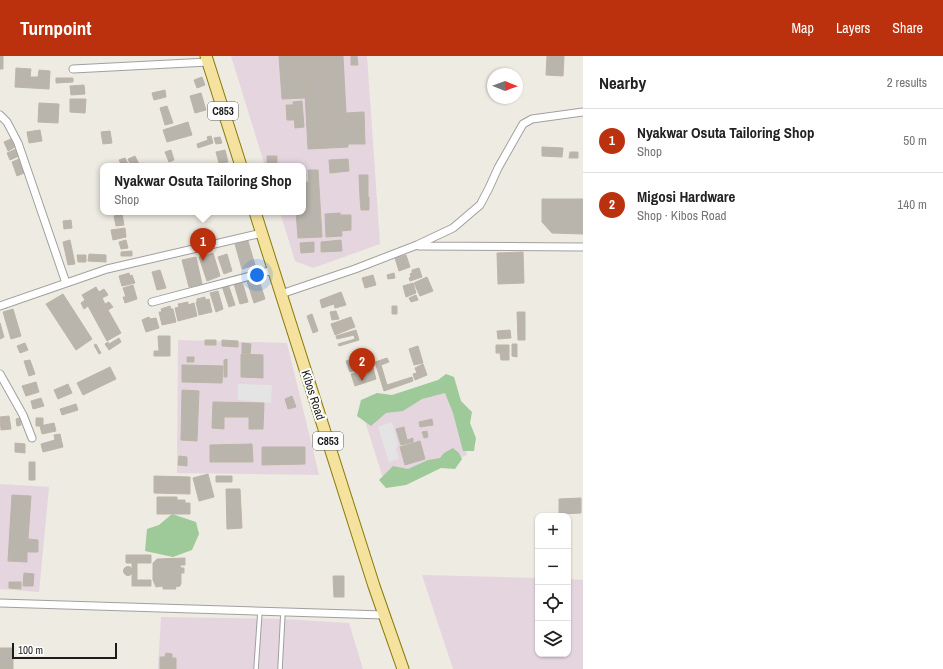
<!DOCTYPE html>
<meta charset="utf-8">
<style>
body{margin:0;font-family:"Archivo Narrow",sans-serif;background:#f6f6f6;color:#222}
.controls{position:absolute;right:12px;bottom:12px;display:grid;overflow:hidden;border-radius:8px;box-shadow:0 1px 3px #0004}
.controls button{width:36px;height:36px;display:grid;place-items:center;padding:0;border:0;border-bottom:1px solid #e0e0e0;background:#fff;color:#222;font:20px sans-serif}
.compass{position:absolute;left:487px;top:12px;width:36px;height:36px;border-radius:50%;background:#fff;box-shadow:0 1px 3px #0004;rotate:91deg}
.scale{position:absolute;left:12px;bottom:10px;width:105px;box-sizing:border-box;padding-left:4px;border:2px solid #1c1c1c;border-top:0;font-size:11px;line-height:14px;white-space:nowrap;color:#1c1c1c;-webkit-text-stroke:3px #fff;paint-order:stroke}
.you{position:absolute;left:257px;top:219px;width:14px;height:14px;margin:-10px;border:3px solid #fff;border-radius:50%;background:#1a73e8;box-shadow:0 0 0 6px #1a73e833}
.badge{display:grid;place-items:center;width:26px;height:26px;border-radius:50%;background:#bb310d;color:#fff;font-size:13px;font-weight:700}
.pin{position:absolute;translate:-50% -33px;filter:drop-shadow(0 1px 2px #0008)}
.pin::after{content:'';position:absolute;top:21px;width:14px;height:12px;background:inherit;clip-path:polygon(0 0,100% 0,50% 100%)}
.popup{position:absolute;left:100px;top:107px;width:206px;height:52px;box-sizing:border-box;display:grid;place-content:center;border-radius:8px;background:#fff;filter:drop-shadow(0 1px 3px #0005);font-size:13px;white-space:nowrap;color:#767676}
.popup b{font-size:15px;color:#222}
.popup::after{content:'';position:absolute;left:50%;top:100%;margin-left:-8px;border:8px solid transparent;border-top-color:#fff}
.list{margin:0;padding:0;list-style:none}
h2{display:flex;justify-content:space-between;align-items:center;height:52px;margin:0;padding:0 16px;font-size:17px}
h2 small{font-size:13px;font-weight:400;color:#767676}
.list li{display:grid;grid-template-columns:26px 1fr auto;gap:12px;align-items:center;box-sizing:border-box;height:64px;padding:0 16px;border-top:1px solid #e0e0e0}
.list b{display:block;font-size:15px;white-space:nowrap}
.list p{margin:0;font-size:13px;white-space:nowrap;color:#767676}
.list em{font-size:13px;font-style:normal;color:#767676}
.icon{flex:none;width:22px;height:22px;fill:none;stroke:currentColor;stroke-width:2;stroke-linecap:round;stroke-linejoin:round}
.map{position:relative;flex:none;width:583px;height:613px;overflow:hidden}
header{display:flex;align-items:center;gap:24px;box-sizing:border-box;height:56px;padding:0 20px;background:#bb310d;color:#fff}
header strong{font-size:19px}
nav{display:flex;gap:22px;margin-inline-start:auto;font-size:14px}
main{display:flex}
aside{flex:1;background:#fff}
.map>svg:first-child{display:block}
.industrial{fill:#e5d5df}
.forest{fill:#9eca99}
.parking{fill:#e4e4e4}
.building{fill:#b9b4ac;stroke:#bdb5a6}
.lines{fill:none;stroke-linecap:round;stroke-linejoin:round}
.service-casing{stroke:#a0a0a0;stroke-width:5.5}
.minor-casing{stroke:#a0a0a0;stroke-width:9}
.primary-casing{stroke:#8a7a0a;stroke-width:13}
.service{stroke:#fff;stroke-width:3.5}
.minor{stroke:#fff;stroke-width:7}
.primary{stroke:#f5e29f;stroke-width:11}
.labels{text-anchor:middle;stroke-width:4;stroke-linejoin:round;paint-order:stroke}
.shield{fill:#fff;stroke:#606060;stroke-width:1}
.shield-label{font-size:11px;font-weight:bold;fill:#1c1c1c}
.street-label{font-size:12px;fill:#1c1c1c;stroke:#fff}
</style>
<header>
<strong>Turnpoint</strong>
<nav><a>Map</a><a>Layers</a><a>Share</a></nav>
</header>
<main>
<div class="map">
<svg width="583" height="613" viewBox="0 0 583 613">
<rect width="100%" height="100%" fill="#edebe2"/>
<!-- industrial -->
<path class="industrial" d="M231 0H367L380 188 313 212 295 205 280 156H303V110H265Z
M178 284 287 287 319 419 177 417Z
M450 332 467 399 386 432 365 365Z
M0 428 49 431 39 536 0 533Z
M422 519 538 522V598H568V523L583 524V613H453Z
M161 561 283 563 349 567 363 613H158Z"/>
<!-- forest -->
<path class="forest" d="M446 318 454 321 461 345 472 356 470 367 476 382 474 395H463L453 357 445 337 422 343 403 355 386 357 371 370 357 360 361 344 377 337 392 339 438 324Z
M453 392 459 397 462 403 455 413 441 412 406 429 386 432 379 424 393 410 408 413 428 404 440 402 444 397Z
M172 458 196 466 199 478 192 494 173 501 145 495 147 473 159 469Z"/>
<!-- parking -->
<path class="parking" d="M238 328 272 329 271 347 238 344Z
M392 366 398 389 396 393 399 403 389 406 378 371Z"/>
<!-- building -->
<path class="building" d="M0 0H3V13H0Z
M279 0H303L305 42 282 43Z
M303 0H324L329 92 308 93Z
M324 0H343L346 57 364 56 365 88H348V91L329 92Z
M351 0H357L358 9H351Z
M547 0H564L563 20 546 19Z
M16 12 31 13 30 21H38L39 14 50 15 49 33 15 31Z
M202 21 205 29 197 32 194 24Z
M56 22H73V26L56 27Z
M84 29 85 38 71 39 70 30Z
M165 34 166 41 154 44 152 37Z
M201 37 206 54 195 57 190 40Z
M70 43H86L85 57 70 56Z
M302 45 304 71 295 72 293 46Z
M39 47 59 48 58 67 38 66Z
M286 49H293L294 64H287Z
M167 50 173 67 165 69 160 52Z
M188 66 192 79 167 86 163 74Z
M40 74 42 85 29 87 27 76Z
M110 75 112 87 103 88 101 76Z
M211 80 213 87 198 92 197 88 208 84 207 81Z
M220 81 222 87 216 88 214 82Z
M11 83 15 91 8 95 4 86Z
M542 91 563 92 562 101 542 100Z
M16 93 19 100 10 104 7 97Z
M171 94 174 104 169 106 165 96Z
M225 94 228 106 219 107 216 96Z
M570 96H578V102H569Z
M135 100 140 110H131L128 103Z
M267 100H277V110H267Z
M125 102 129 110H122L119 104Z
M19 103 24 117 17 120 12 106Z
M348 103 349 115 330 117 329 104Z
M308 114H318L322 181 298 182 296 156H303V126H309Z
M359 119H368V141L360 142Z
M369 141V154H361L360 142Z
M542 143H583V178L552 177 542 166Z
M340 157 342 180 326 181 325 158Z
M122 158 124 169 116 170 114 160Z
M341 159H351V174L341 175Z
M71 164 72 172 64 173 63 165Z
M125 172 126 181 113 184 111 174Z
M70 184 75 208 68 209 63 186Z
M126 184 128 192 121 193 119 186Z
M341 184 342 195 321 196V186Z
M248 185 255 209 242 213 235 188Z
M314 186V196L301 197 300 187Z
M132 195V200H121V196Z
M523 196 524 227 498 228 497 197Z
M213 197 220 220 207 225 199 201Z
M89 198 106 199V206L88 205Z
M227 198 232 215 224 218 218 201Z
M77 199H86V206H78Z
M406 199 410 211 399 215 395 202Z
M196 201 202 228 189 231 182 204Z
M419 212 422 221 410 225 409 222 411 221 410 218 412 217V214Z
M160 214 166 232 157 234 152 216Z
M129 217 130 220 132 219 135 227 122 230 119 220Z
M394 217 395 222 388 223 387 219Z
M373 219 376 229 365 232 362 222Z
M258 221 265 243 254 247 247 225Z
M427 221 433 235 420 240 414 227Z
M242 225 248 246 240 248 234 228Z
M413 227 416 237 406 241 403 230Z
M228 228 235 249 229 251 222 230Z
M133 229 137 243 125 247 123 241H126L123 232Z
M96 231 99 236 104 233 108 239 102 242 105 248 109 246 113 251 108 254 121 277 107 285 88 250 84 253 81 247 85 244 82 239Z
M218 235 223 253 216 256 210 237Z
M341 236 346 249 335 252 334 248 322 252 320 244Z
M63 238 92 283 76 294 46 248Z
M416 239 418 244 411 246 409 242Z
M205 241V244L209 243 212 256 199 259 196 246H197V243Z
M188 246V249L194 247 197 260 178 265 175 252 179 251 178 248Z
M170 250 171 253H173L176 266 162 269 159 256H162L161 253Z
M392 250H397V258H392Z
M13 253 21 280 11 283 3 256Z
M336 255 339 263 332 264 330 256Z
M517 256H525V284H518Z
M312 258 318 275 313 277 307 260Z
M149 261 150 263 156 262 159 272 146 276 142 264Z
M351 261 355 271 335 279 331 268Z
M0 267 4 281 0 283Z
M356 274 359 284 339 290 338 288 355 283 354 279 337 283 336 280Z
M510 274 511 282 498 283 497 275Z
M158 280H170V300H154V295H159Z
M119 282 121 286 109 294 105 288 108 286 109 288Z
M205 284H216V289H205Z
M222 284 238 285V291L222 290Z
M25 287 28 294 20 297 17 290Z
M242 287 251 288 250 298 242 297Z
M96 288 101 297 99 298 94 289Z
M512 288H517V301L512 300Z
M496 289H509V304H501L500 297H496Z
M418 290 423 307 414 309 409 293Z
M241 298 263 299V322L241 321Z
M368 298 371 309 350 316 346 305Z
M187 301H194V306H187Z
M387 302 389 306 381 309 387 329 412 321 413 325 384 335 375 306Z
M227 303V321H224V304Z
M30 304 35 318 29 320 24 305Z
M423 308 427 319 415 324 413 318 417 317 415 312Z
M182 309 223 310 222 327 182 326Z
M110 311 116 323 83 339 77 327Z
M373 312 376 323 355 330 351 318Z
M36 326 39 336 26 340 22 330Z
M68 328 72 337 58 343 54 334Z
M182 334 199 335 197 385 181 384Z
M292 340 296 351 288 353 285 343Z
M41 342 44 350 33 353 31 345Z
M213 346 264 347 263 373H249V361H224V373L212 372Z
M76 348 78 354 62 359 60 353Z
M9 360 11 373 1 374 0 361Z
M20 362 21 369 17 370 16 363Z
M36 362H43V370H36Z
M432 363 433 369 420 371 419 366Z
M54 367 56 375 42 378 40 370Z
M404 371 407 384 413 382V386L401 389 396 373Z
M427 375 428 381 424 382 422 376Z
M60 378 63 391 43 396 41 388 55 384 54 379Z
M420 385 425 403 405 409 400 391Z
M15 387 25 388V397L15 396Z
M252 388 253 406H210V389Z
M262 391H305V408L262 409Z
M179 400 187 401V410L178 409Z
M29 406H35V424H29Z
M208 418 214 441 199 445 193 422Z
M154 420 190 421V438L154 437Z
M216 420H232V426H216Z
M226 433H240L242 472 227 473Z
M12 439 31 440 28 483 38 484V496H27V506L8 505Z
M157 441H177V444H185V447H190V458H157Z
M581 442V457L559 458V443Z
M126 499H151V507H137V524H151V530H132V507H126Z
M185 502V509H180L181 512H184V517H181V527L180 530 175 531 176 533H163V530L156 531 153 524V507L157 503Z
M123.5 515a4.5 4.5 0 1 1 9 0a4.5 4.5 0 1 1-9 0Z
M24 517 34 518 33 530H23Z
M333 520H344V541H334Z
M9 526H21V533L9 532Z
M0 592H13V613H0Z
M166 597 172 598V602H176V613H160V601H165Z"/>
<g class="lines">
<defs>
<path id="service" d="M256 613 260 555
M280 613 283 556"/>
<path id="minor" d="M73 13 208 6
M0 59 7 66 18 87 66 227
M419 190 583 191
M281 238 355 213 417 189 453 172 480 149 489 132 498 112 523 68 532 63 583 56
M152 246 273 214
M0 250 107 213 262 177
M0 318 23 359 32 382
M0 547 384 559"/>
<path id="primary" d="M206 0 241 110
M255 156 374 530 403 613"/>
</defs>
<!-- service casing -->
<use href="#service" class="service-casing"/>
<!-- minor casing -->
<use href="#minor" class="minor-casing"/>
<!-- primary casing -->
<use href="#primary" class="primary-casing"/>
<!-- service -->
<use href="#service" class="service"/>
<!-- minor -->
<use href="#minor" class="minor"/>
<!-- primary -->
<use href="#primary" class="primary"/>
</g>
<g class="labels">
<!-- shield labels -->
<g class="shield">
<rect x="208" y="46" width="30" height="18" rx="3"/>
<rect x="313" y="376" width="30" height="18" rx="3"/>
</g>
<g class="shield-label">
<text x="223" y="59">C853</text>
<text x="328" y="389">C853</text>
</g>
<!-- street labels -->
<g class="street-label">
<text transform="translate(313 339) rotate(72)" y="4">Kibos Road</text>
</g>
</g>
</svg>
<div class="controls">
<button>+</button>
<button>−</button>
<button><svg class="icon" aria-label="locate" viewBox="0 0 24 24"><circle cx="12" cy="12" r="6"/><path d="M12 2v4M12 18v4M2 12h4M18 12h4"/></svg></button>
<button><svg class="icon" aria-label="layers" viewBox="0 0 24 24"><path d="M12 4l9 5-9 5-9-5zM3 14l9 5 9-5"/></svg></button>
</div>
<svg class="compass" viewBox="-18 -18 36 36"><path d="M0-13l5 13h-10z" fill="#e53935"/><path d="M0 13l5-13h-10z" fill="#767676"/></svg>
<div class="scale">100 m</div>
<div class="you"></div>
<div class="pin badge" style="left:203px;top:205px">1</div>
<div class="popup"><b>Nyakwar Osuta Tailoring Shop</b>Shop</div>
<div class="pin badge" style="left:362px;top:325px">2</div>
</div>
<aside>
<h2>Nearby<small>2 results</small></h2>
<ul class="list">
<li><span class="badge">1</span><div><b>Nyakwar Osuta Tailoring Shop</b><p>Shop</p></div><em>50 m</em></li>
<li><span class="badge">2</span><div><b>Migosi Hardware</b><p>Shop · Kibos Road</p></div><em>140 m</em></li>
</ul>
</aside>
</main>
